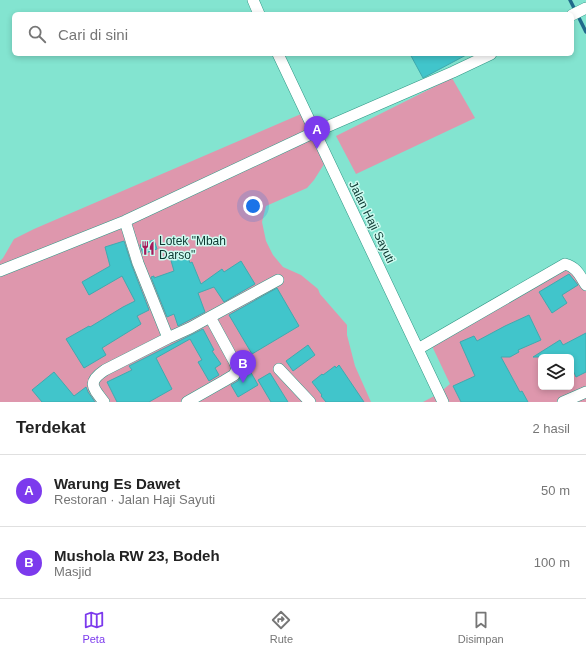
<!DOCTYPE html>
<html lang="id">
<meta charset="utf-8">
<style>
body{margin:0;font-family:Helvetica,sans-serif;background:#f2f2f2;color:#222}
.controls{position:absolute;right:12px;bottom:12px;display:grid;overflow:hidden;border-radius:6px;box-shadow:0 2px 6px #0003}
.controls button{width:36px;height:36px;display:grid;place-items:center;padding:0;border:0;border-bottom:1px solid #e0e0e0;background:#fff;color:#222;font:20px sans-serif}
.you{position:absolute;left:253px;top:206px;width:14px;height:14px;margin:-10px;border:3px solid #fff;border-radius:50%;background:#1a73e8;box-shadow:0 0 0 6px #1a73e833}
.badge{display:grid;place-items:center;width:26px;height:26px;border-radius:50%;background:#7c3aed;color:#fff;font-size:13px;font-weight:700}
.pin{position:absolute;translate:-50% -33px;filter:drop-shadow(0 1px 2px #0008)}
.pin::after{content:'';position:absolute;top:21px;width:14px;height:12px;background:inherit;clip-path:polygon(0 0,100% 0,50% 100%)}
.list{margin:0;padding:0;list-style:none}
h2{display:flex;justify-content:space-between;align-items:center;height:52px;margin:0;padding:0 16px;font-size:17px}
h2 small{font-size:13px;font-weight:400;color:#767676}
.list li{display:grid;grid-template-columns:26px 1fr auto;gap:12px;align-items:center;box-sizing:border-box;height:72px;padding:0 16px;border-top:1px solid #e0e0e0}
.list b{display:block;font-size:15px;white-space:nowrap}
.list p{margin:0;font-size:13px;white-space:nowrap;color:#767676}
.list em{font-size:13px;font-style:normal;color:#767676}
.icon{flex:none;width:22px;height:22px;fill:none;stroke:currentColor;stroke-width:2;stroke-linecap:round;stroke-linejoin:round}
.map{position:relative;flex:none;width:586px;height:402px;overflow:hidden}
.search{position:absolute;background:#fff;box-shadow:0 2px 6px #0003;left:12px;right:12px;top:12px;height:44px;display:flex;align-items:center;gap:10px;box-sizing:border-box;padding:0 14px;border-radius:6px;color:#767676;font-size:15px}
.sheet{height:196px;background:#fff}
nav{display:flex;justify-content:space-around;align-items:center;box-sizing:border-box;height:56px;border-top:1px solid #e0e0e0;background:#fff;font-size:11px;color:#767676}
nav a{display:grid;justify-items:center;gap:2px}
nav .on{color:#7c3aed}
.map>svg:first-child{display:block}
.green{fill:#de97ad;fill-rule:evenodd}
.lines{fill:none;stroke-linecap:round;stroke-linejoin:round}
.stream{stroke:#206a8b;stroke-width:3.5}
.building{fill:#41c5cb;stroke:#3faaaf}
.street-casing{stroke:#2f9685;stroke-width:12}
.street{stroke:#fff;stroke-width:11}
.labels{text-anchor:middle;stroke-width:3;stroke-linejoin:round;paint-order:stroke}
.street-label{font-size:12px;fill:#0d3831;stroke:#cefbf0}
.poi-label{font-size:12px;fill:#0d3831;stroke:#cefbf0;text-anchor:start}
</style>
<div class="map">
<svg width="586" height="402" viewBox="0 0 586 402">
<rect width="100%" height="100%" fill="#83e4d0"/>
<!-- green -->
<path class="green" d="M452 78 475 118 356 174 336 136Z
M301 114 326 161 314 180 307 188 266 206 262 222 266 241 273 255 283 267 301 275 318 289 320 294 347 325V335L355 366 371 402H0V261L3 258 14 239 34 229Z
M574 265 586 284V402H423L438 394 450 384 432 346ZM541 357H571V387H541Z"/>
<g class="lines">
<!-- stream -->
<path class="stream" d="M570 0 586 32"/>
</g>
<!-- building -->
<path class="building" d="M410 54H468L423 78Z
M154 240 157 249 143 254 140 245Z
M124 241 132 266 149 310 137 316 141 324 102 348 106 355 84 368 66 339 89 326 90 327 123 307 135 301 122 276 89 295 82 282 110 266 105 247Z
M186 252 190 263 192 262 201 284 222 269 224 272 241 261 255 284 224 302 214 287 198 293 205 312 178 326 174 314 167 317 151 277 154 276V278L174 271 170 257Z
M569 274 578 285 562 295 567 303 552 313 539 292Z
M277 288 299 326 252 354 229 315Z
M529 315 541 340 518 350 519 352 510 357H501L520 392 522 391 528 402H461L453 386 475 376 460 342 474 336 477 341 505 326Z
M203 329 214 350 212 351 221 364 215 368 219 375 209 381 198 362 202 360 190 339 156 358 172 389 149 402H117L107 382 132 370 129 366Z
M586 333V372L576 377 571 366V357H533L560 340 563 345Z
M308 345 315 355 293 371 286 361Z
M339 365 364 402H326L321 396 322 395 312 382 322 374 323 375 335 366 336 368Z
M249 369 258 385 238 397 231 385 238 381 243 372Z
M54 372 74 396 86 387 88 392 95 402H42L32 390Z
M270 373 288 402H271L258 380Z"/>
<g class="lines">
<defs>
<path id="street" d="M253 0 259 14
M572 15 586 8
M278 54 443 402
M125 221 138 263 168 338 190 328 210 317 235 363 237 369 234 375 224 381 187 402
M0 271 125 221 315 132 453 72 491 54
M210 317 278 280
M418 349 565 264C577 267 580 276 586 285
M279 369 310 402
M104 402C92 387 87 382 105 370L168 338
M563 402 586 392"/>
</defs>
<!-- street casing -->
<use href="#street" class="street-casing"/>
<!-- street -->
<use href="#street" class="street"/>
</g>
<!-- icons -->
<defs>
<symbol id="restaurant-bare" viewBox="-9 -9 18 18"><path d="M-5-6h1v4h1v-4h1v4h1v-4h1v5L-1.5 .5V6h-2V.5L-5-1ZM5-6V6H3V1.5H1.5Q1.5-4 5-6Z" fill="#a6195b" stroke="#cefbf0" stroke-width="2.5" paint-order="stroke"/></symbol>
</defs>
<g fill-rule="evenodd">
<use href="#restaurant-bare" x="138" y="238" width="20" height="20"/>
</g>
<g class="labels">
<!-- street labels -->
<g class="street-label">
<text transform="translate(372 222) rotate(64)" y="4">Jalan Haji Sayuti</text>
</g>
<!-- poi labels -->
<g class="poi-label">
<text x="159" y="245">Lotek "Mbah<tspan x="159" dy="14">Darso"</tspan></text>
</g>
</g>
</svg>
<div class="controls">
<button><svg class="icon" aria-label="layers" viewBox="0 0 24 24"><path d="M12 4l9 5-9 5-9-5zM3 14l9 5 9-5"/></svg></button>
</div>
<div class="you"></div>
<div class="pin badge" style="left:317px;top:149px">A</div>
<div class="pin badge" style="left:243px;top:383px">B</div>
<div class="search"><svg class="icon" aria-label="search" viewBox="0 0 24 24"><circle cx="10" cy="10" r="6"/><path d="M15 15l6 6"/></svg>Cari di sini</div>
</div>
<section class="sheet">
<h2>Terdekat<small>2 hasil</small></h2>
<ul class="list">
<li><span class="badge">A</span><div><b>Warung Es Dawet</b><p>Restoran · Jalan Haji Sayuti</p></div><em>50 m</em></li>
<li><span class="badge">B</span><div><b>Mushola RW 23, Bodeh</b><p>Masjid</p></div><em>100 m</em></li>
</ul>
</section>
<nav>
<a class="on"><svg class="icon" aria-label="map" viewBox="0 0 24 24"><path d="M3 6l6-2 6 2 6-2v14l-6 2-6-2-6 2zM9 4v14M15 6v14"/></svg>Peta</a>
<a><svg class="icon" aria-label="directions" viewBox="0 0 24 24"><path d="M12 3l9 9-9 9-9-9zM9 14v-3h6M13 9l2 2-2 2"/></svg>Rute</a>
<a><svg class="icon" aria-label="saved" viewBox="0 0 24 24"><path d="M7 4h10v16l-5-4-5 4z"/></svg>Disimpan</a>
</nav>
